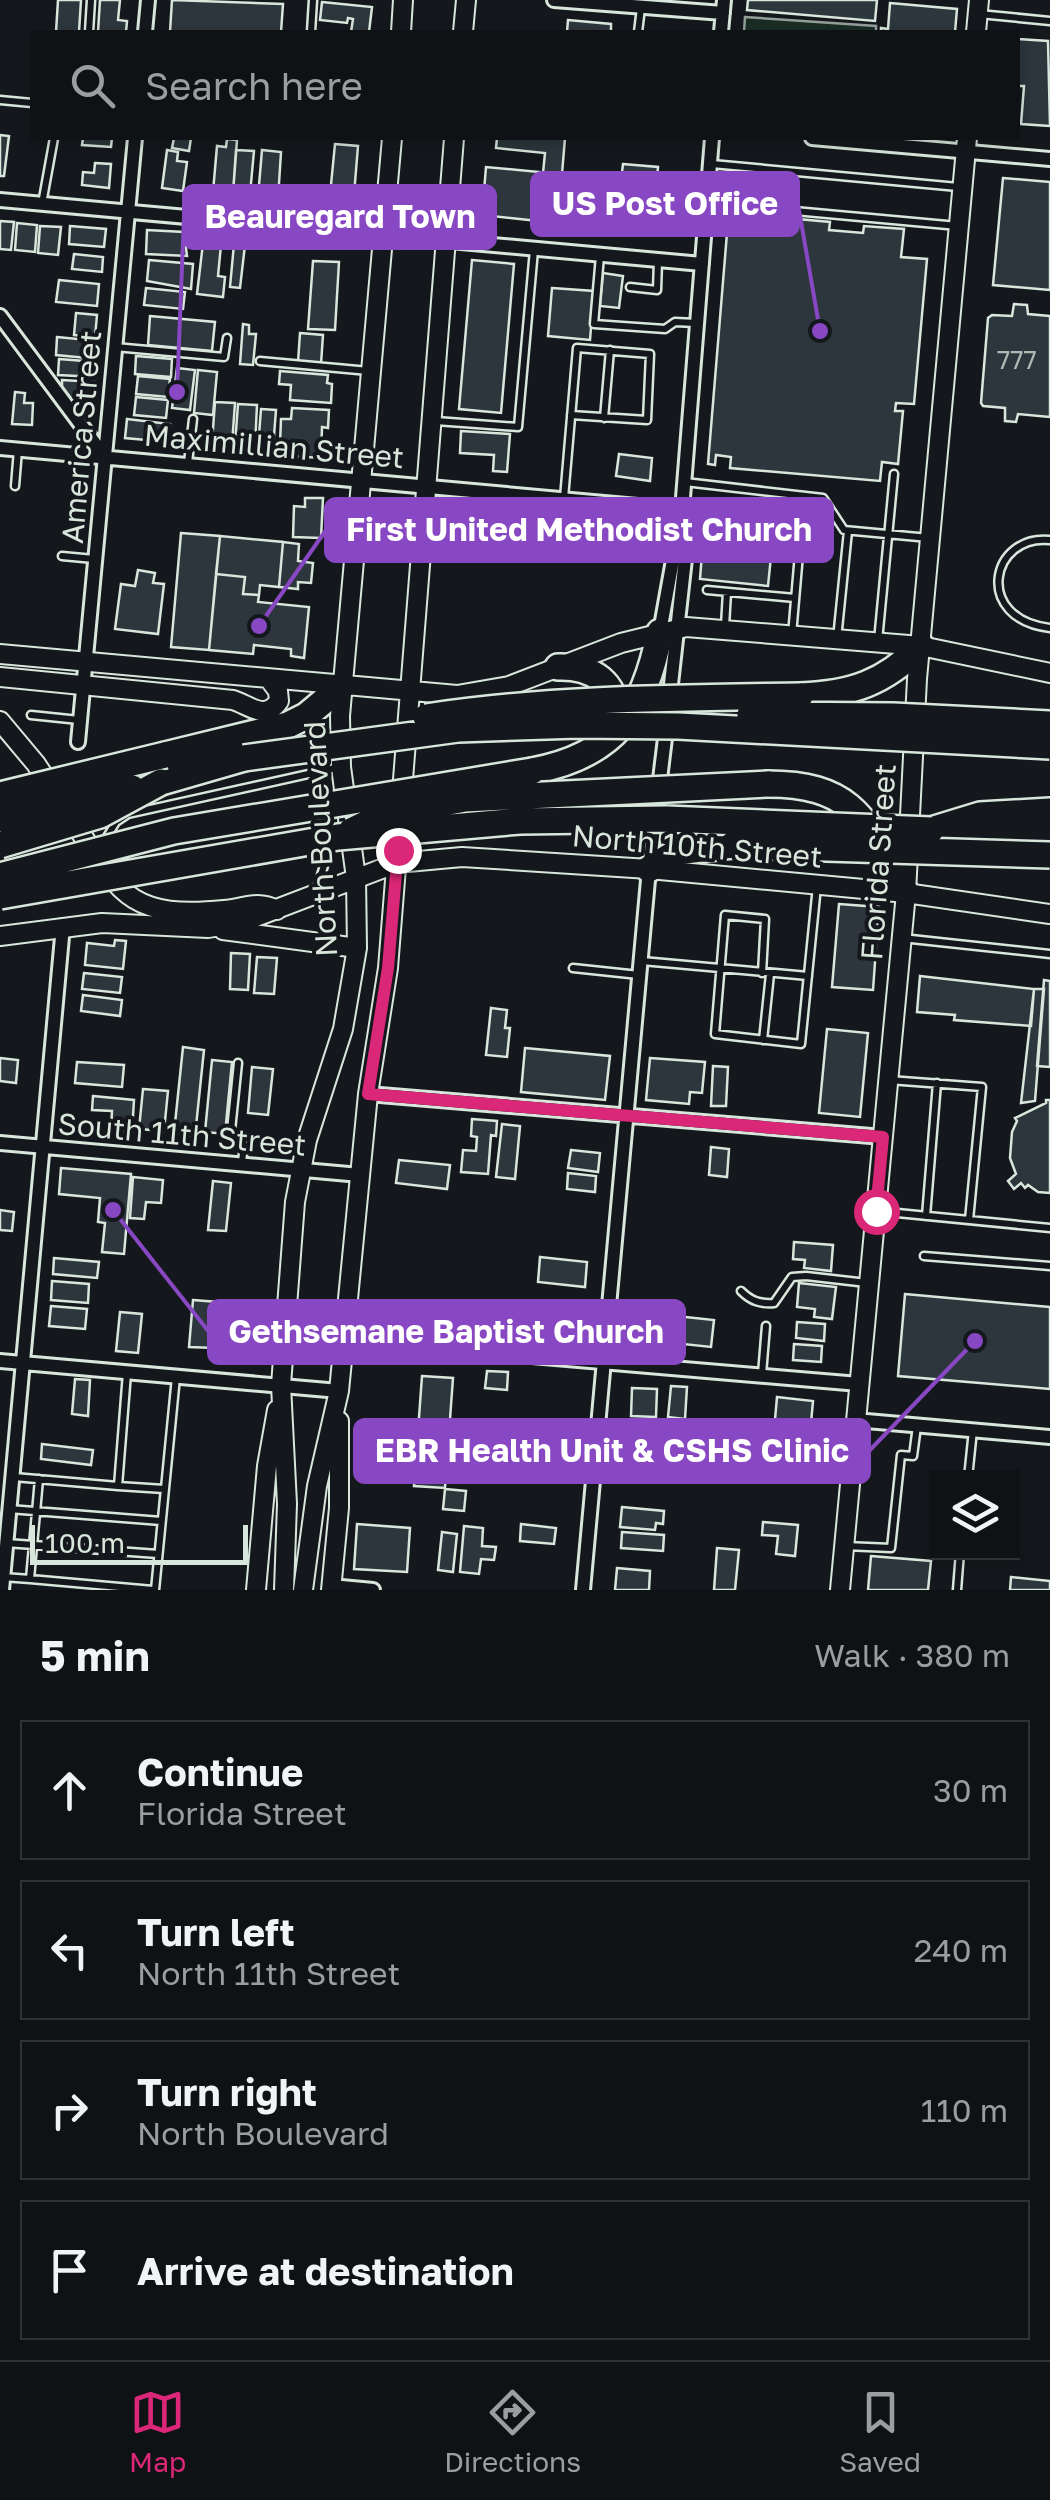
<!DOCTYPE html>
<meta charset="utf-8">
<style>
body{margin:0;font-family:"Golos Text",sans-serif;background:#1d2022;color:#f1f3f6}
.controls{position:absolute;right:30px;bottom:30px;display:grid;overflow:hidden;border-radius:0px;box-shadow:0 5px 15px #0003}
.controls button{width:90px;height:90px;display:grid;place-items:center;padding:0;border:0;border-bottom:2px solid #2f3234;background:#0f1215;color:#f1f3f6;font:50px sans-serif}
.scale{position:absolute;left:30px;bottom:25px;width:218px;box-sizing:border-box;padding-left:10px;border:5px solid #d8e6dc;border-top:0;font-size:28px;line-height:35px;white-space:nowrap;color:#d8e6dc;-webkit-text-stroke:8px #14181c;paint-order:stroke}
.stop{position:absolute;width:30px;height:30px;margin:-22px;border:8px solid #db2777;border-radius:50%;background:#fff}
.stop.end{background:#db2777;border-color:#fff;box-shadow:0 2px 10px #0008}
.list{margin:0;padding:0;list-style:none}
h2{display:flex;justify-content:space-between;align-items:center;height:130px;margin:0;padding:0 40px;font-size:42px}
h2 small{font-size:32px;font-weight:400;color:#9b9ea0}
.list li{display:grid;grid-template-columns:65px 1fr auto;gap:30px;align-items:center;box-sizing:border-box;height:140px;margin:0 20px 20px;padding:0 20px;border:2px solid #2f3234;border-radius:0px}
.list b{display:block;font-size:38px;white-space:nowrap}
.list p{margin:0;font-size:32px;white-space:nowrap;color:#9b9ea0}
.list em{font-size:32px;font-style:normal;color:#9b9ea0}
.icon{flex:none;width:55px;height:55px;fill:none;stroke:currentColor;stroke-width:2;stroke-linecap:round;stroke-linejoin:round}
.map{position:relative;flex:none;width:1050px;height:1590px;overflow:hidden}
.search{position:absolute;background:#0f1215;box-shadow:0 5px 15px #0003;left:30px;right:30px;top:30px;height:110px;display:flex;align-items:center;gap:25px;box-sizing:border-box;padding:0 35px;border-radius:0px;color:#9b9ea0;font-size:38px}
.sheet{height:770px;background:#0f1215}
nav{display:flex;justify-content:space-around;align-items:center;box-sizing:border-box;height:140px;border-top:2px solid #2f3234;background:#0f1215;font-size:28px;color:#9b9ea0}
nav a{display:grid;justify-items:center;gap:5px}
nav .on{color:#db2777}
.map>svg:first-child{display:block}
.green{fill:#1a2d24;stroke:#939e99;stroke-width:2.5}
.building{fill:#2c363c;stroke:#d8e6dc;stroke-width:2.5}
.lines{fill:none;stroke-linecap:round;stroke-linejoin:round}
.lane-casing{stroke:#d8e6dc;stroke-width:11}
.street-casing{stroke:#d8e6dc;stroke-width:18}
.secondary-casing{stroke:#d8e6dc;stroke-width:22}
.highway-casing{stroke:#d8e6dc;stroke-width:30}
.lane{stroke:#14181c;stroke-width:6}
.street{stroke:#14181c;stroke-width:12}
.secondary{stroke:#14181c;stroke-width:18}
.highway{stroke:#14181c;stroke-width:25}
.highway-bridge-casing{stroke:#d8e6dc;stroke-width:30;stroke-linecap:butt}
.highway-bridge{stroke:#14181c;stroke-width:25}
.route{stroke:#db2777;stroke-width:12}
.labels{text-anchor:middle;stroke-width:8;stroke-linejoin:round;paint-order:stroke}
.number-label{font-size:25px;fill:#adbab4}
.street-label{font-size:30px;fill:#d8e6dc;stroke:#14181c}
.leader{fill:none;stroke:#8948c3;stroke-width:4}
.callout-dot{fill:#8948c3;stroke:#14181c;stroke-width:4}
.callout{fill:#8948c3;stroke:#8948c3;stroke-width:4}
.callout-label{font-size:32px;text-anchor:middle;font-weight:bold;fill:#fff}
</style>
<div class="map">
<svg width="1050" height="1590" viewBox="0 0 1050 1590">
<rect width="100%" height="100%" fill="#14181c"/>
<!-- green -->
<path class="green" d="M745 17 876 26V32H744Z"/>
<!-- building -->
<path class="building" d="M58 0H81L79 32H56Z
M100 0H120L118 20 127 21 126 32H98Z
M172 0 283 4 281 32H170Z
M748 0H877L875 21 747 10Z
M322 2 372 7 369 32H351L353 19 348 18 347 23 320 20Z
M890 3 957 9 955 32H881V28L888 29Z
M568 20 611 24V32H567Z
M1018 39 1048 41 1050 126 1021 124 1024 86H1018Z
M0 135 9 136 4 176H0Z
M83 138H112L111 147 82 145Z
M174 138H191L189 151 172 148Z
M497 138H565L562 174 543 173 545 153 496 148Z
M227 139 237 140 233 193 213 192 217 146 226 147Z
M335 144 358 146 353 207 329 205Z
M167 150 178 152 177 161 187 162 183 191 162 188Z
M236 150 254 151 250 194 233 193Z
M262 150 281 152 278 199 258 197Z
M95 163 111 164 109 188 82 185 83 172 94 173Z
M623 164 658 167 653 225 557 216V223L482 215 486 167 621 180Z
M1003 178 1050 182V290L993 285Z
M744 214 830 222 829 230 863 233 864 226 904 229 901 257 927 259 914 404 896 403 895 411H903L898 464 882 462 880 481 730 468 731 457 716 455 715 465 708 464 728 221 743 222Z
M0 221 14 222 11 250 0 249Z
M17 223 37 225 35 252 15 250Z
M40 226 61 227 58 255 38 253Z
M70 226 106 229 104 247 69 244Z
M147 230 184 232 187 256 146 254Z
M203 243 221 245 218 276 225 277 223 297 197 294Z
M234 244 245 245 240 288 230 287Z
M74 254 103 257 102 272 72 269Z
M149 260 193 264 191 289 147 281Z
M472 260 514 264 501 413 459 409Z
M313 261 339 262 335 330 308 329Z
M603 273 623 276 619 308 600 306Z
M59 280 99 284 97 306 56 302Z
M146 288 185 292 183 309 144 305Z
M552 288 594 291 590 340 548 336Z
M1014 304 1027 305 1028 314 1050 316V417L1018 414 1016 422 1005 421V408L983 406 981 403 988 318 992 315 1012 316Z
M76 313 97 315 95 337 74 335Z
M150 316 215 322 212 351 148 345Z
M243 324 249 325V334H256L253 365 240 364Z
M300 333 323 335 321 364 298 362Z
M57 337 99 341 97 359 56 355Z
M136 356 172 359 171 377 135 374Z
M59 359 97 362 96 377 58 375Z
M177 368 195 370 190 410 172 408Z
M198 370 217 372 213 415 194 413Z
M280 371 328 375 327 383 332 384 331 403 290 400 291 385 279 384Z
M138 376 170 379 168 397 136 394Z
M62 380 95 382 93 413 77 412 78 402 69 400 62 388Z
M15 392 25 393 24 403H33L32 425 12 424Z
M136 397 168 400 166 418 134 415Z
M215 402 235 403 232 444 212 442Z
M238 404 257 405 255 446 235 444Z
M292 408 329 410 328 428 322 427 321 458 291 456 292 444H280L281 419H291Z
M261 409 276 410 273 449 258 448Z
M127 419 170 424 168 442 125 438Z
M461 431 510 434 507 472 493 471 494 455 460 453Z
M619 454 652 458 650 481 616 476Z
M305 498H323L321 538 293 537 294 506 305 507Z
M181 533 220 536 209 650 171 647Z
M220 536 283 542 279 587 260 585 259 595 243 594 245 577 216 574Z
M703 541 772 547 768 586 700 579Z
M283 542 299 544 298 561 313 563 311 583 298 582V589L279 587Z
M138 570 155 573 153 583 164 584 158 634 115 629 121 584 135 586Z
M216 574 245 577 243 594 259 595 258 602 309 607 304 658 291 656V649L254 645 253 654 209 650Z
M839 904 879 907 873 990 832 987Z
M115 940 126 941 123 969 85 965 87 943 114 946Z
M231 953 250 954 248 990 230 989Z
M257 957 277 958 274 994 254 993Z
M84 973 122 977 120 993 82 989Z
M920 976 1034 989 1031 1026 954 1020 955 1015 917 1012Z
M1044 980 1050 981V1067L1037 1066Z
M1034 989H1044L1035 1101 1021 1103Z
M83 995 122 1000 120 1016 81 1011Z
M491 1008 507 1010 505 1028H510L507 1057 486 1055Z
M827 1029 868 1033 860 1117 819 1113Z
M183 1047 204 1050 195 1136 174 1133Z
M525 1048 610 1056 605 1100 521 1092Z
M0 1058 18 1060 16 1083 0 1081Z
M650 1058 705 1062 702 1093 690 1092 689 1104 646 1100Z
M212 1060 232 1062 225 1134 205 1132Z
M77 1062 124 1065 122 1087 75 1083Z
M713 1066 728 1067 726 1106H711Z
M252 1067 273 1069 268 1115 248 1113Z
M143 1089 168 1091 164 1131 139 1129Z
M93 1096 134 1100 132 1132 111 1130 112 1111 92 1110Z
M1046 1100H1050V1193L1038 1192 1028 1185 1025 1188 1021 1183 1014 1189 1008 1181 1016 1174 1010 1158 1012 1132 1017 1121 1015 1118 1046 1103Z
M472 1119 497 1121 496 1136 491 1135 488 1174 461 1172 463 1150 476 1151 477 1137 471 1136Z
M502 1124 520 1126 515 1179 496 1177Z
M711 1147 729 1149 727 1177 709 1175Z
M571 1150 600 1153 598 1172 568 1168Z
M399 1160 450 1165 447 1189 396 1183Z
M61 1168 131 1174 124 1254 102 1252 105 1223 98 1222 100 1198 59 1194Z
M568 1173 596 1176 595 1192 567 1189Z
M133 1177 163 1180 161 1203 146 1202 144 1219 130 1218Z
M213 1181 231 1183 226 1231 208 1230Z
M0 1210 14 1212 12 1231 0 1230Z
M794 1242 833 1245 831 1271 804 1268 805 1260 793 1259Z
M540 1257 587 1262 585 1287 538 1282Z
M54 1258 99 1262 97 1278 53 1274Z
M52 1281 89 1284 88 1303 51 1300Z
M799 1283 836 1287 832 1319 814 1317 815 1309 797 1307Z
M905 1294 1050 1307V1389L898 1376Z
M193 1300 218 1302 215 1348 189 1347Z
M51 1306 87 1309 85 1329 49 1326Z
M120 1312 142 1314 138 1353 116 1351Z
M676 1316 714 1320 711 1347 673 1343Z
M797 1322 825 1324 824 1341 796 1338Z
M794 1344 822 1346 821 1362 793 1360Z
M487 1371 508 1372 507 1390 485 1388Z
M422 1376 453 1378 445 1488 414 1486Z
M75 1379 90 1380 88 1416 72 1414Z
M671 1386 687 1387 685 1419 668 1417Z
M632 1388 657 1389 656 1417 631 1416Z
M777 1397 813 1401 810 1434 774 1431Z
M42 1444 93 1450 91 1465 41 1459Z
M445 1489 466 1491 464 1511 443 1509Z
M622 1507 664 1511 663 1524 656 1523 655 1530 620 1527Z
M763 1522 798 1525 795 1556 776 1554 778 1536 762 1535Z
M357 1524 410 1528 407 1572 354 1569Z
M521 1524 556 1528 554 1544 520 1541Z
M464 1526 483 1528 482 1546 496 1547 494 1560 481 1559 479 1574 460 1572Z
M442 1532 457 1534 453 1572 438 1570Z
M622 1532 664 1535 663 1551 621 1548Z
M717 1548 739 1550 735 1590H714Z
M871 1556 931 1561 928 1590H868Z
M617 1568 650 1571 649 1590H615Z
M1011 1577 1050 1581V1590H1010Z"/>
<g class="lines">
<defs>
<path id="lane" d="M979 14 1050 21
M89 32 91 0
M311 32 313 0
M638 32 641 8
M0 100 32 103
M712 164 958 187
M707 203 958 226
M42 204 54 138
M600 256 594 324 665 329 675 322 696 323
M630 287 657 290 658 261
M115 347 224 357 227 338
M260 361 369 371
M604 418 610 350
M436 421 518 427 534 250
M188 463 193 419
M685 482 823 498 844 530 929 538
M15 486 18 450
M564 498 577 348 650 354 647 420 571 415
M1050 540C990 534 973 619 1050 628
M62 556 94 559
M707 590 795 598
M725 626 727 592
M792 635 804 496
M837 639 848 531
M878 641 894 474
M31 715 79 720
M315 773 325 802
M105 840 116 822 128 814 340 767
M317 888 331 843
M902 938 1050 954
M642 961 808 976
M573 968 639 975
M762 973 765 919 725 915 715 1034 801 1044 817 886
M763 1040 770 974
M238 1063 230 1140 244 1145 242 1162
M889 1080 982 1087 969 1220
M877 1211 1050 1228
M926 1216 937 1083
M924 1256 1050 1266
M741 1291C751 1301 760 1304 774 1303L792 1277 806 1276 867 1283
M762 1374 766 1326
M14 1477 118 1486 127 1373
M968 1478 973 1430
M118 1486 164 1489
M9 1509 161 1521
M6 1543 158 1554
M845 1546 891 1548 901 1455 913 1456 917 1426
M3 1577 30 1579 39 1479
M30 1579 153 1590
M155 1590 176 1377
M957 1590 960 1552"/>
<path id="street" d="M554 0 723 13
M145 32 148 0
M721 32 724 0
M812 138 1050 159
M0 200 702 264
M0 316 105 457
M0 448 682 510
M660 632 682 510 712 138
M669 702 687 541 682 510
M78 742 135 138
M368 1094 883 1137
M0 1143 360 1175
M345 1340 859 1384
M0 1361 339 1391
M855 1420 1050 1437
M331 1586 373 1590
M2 1590 63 926
M583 1590 649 869 667 722"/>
<path id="secondary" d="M401 32 403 0
M463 32 466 0
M976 32 979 0
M0 654 457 695 509 686 621 643 686 627 921 646 1050 673
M0 677 233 700C251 706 265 721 279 701L278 691 269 679
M0 721 36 764 53 790
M70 816C118 890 125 920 224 910 246 908 256 900 277 910
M223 930 357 948
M0 936 102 923 208 928 240 923 397 863 462 857 649 869 906 893 1050 914
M256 1590 267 1466 277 1410
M284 1590 287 1504 281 1385 295 1202 307 1140 343 1029 357 948 356 878 341 767 340 716 392 138
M303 1590 317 1486 339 1391 368 1094 388 968 454 138
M331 1590 339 1508V1421
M840 1590 906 893 917 679 967 138"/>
<path id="highway" d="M558 667C592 666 618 682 615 719
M800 696C852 694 884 683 921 646
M165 755 288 725 306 716 343 685
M532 771C615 756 644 712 660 632
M161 782 244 758
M768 784C857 784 867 824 906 893
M931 830 980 815 1050 811
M956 831 1050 834
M649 869 677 852 732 845"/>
</defs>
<!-- lane casing -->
<use href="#lane" class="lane-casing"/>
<!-- street casing -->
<use href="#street" class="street-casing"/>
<!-- secondary casing -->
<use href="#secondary" class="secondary-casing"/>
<!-- highway casing -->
<use href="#highway" class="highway-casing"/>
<!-- lane -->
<use href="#lane" class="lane"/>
<!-- street -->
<use href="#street" class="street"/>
<!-- secondary -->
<use href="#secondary" class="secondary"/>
<!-- highway -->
<use href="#highway" class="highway"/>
<defs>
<path id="highway-bridge" d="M750 715 893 716 1050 724
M426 717C550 698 675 698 800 696
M244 758 458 729 578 725 678 726 1050 746
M0 795 165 755
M0 819 132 788
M351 831 386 814 465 799 768 784
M0 845 100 815 161 782
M732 845 1050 855
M0 876 174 831 532 771
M0 896 338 837 520 821 667 819 931 830"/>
</defs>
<!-- highway-bridge casing -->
<use href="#highway-bridge" class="highway-bridge-casing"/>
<!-- highway-bridge -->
<use href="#highway-bridge" class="highway-bridge"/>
</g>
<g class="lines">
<!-- route -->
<path class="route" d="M398 850 388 968 368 1094 883 1137 876 1211"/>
</g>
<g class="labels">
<!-- number labels -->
<g class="number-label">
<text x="1017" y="369">777</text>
</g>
<!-- street labels -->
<g class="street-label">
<text transform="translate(82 437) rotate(-85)" y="10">America Street</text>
<text transform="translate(274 447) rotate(5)" y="10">Maximillian Street</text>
<text transform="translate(321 839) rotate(-93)" y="10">North Boulevard</text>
<text transform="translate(697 847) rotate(5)" y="10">North 10th Street</text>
<text transform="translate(879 862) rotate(-86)" y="10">Florida Street</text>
<text transform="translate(182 1135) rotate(5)" y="10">South 11th Street</text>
</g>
</g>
<!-- callouts -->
<path class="leader" d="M820 331L798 204M177 392L184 217M259 626L326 530M113 1210L209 1332M975 1341L869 1451"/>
<g class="callout-dot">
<circle cx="820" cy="331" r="10"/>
<circle cx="177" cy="392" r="10"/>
<circle cx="259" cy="626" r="10"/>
<circle cx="113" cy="1210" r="10"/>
<circle cx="975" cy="1341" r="10"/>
</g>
<g class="callout">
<rect x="532" y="173" width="266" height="62" rx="10"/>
<rect x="184" y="186" width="311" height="62" rx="10"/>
<rect x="326" y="499" width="506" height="62" rx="10"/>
<rect x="209" y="1301" width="475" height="62" rx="10"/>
<rect x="355" y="1420" width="514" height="62" rx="10"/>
</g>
<g class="callout-label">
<text x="665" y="215">US Post Office</text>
<text x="340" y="228">Beauregard Town</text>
<text x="579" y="541">First United Methodist Church</text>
<text x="446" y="1343">Gethsemane Baptist Church</text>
<text x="612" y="1462">EBR Health Unit &amp; CSHS Clinic</text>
</g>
</svg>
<div class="controls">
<button><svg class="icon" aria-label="layers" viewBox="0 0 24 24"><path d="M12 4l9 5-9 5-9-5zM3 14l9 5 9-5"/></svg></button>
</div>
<div class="scale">100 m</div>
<div class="stop" style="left:876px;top:1211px"></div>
<div class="stop end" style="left:398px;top:850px"></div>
<div class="search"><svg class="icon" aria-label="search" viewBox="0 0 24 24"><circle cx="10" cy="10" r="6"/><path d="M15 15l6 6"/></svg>Search here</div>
</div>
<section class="sheet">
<h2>5 min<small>Walk · 380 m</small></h2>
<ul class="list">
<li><svg class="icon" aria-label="ahead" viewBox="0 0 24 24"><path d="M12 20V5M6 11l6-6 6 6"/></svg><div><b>Continue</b><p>Florida Street</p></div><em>30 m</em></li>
<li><svg class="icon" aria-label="left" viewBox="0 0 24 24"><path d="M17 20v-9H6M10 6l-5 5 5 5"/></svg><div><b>Turn left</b><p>North 11th Street</p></div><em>240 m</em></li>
<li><svg class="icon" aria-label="right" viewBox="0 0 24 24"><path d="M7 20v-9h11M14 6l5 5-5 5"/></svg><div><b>Turn right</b><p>North Boulevard</p></div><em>110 m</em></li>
<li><svg class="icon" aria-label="arrive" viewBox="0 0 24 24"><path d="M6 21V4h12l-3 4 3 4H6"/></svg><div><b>Arrive at destination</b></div></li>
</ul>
</section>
<nav>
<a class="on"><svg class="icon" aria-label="map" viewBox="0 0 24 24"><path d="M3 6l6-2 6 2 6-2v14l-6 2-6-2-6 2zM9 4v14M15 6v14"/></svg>Map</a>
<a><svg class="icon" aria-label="directions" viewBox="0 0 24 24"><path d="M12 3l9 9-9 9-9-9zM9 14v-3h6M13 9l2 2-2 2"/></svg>Directions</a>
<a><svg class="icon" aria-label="saved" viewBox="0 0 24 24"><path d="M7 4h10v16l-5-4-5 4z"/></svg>Saved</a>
</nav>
